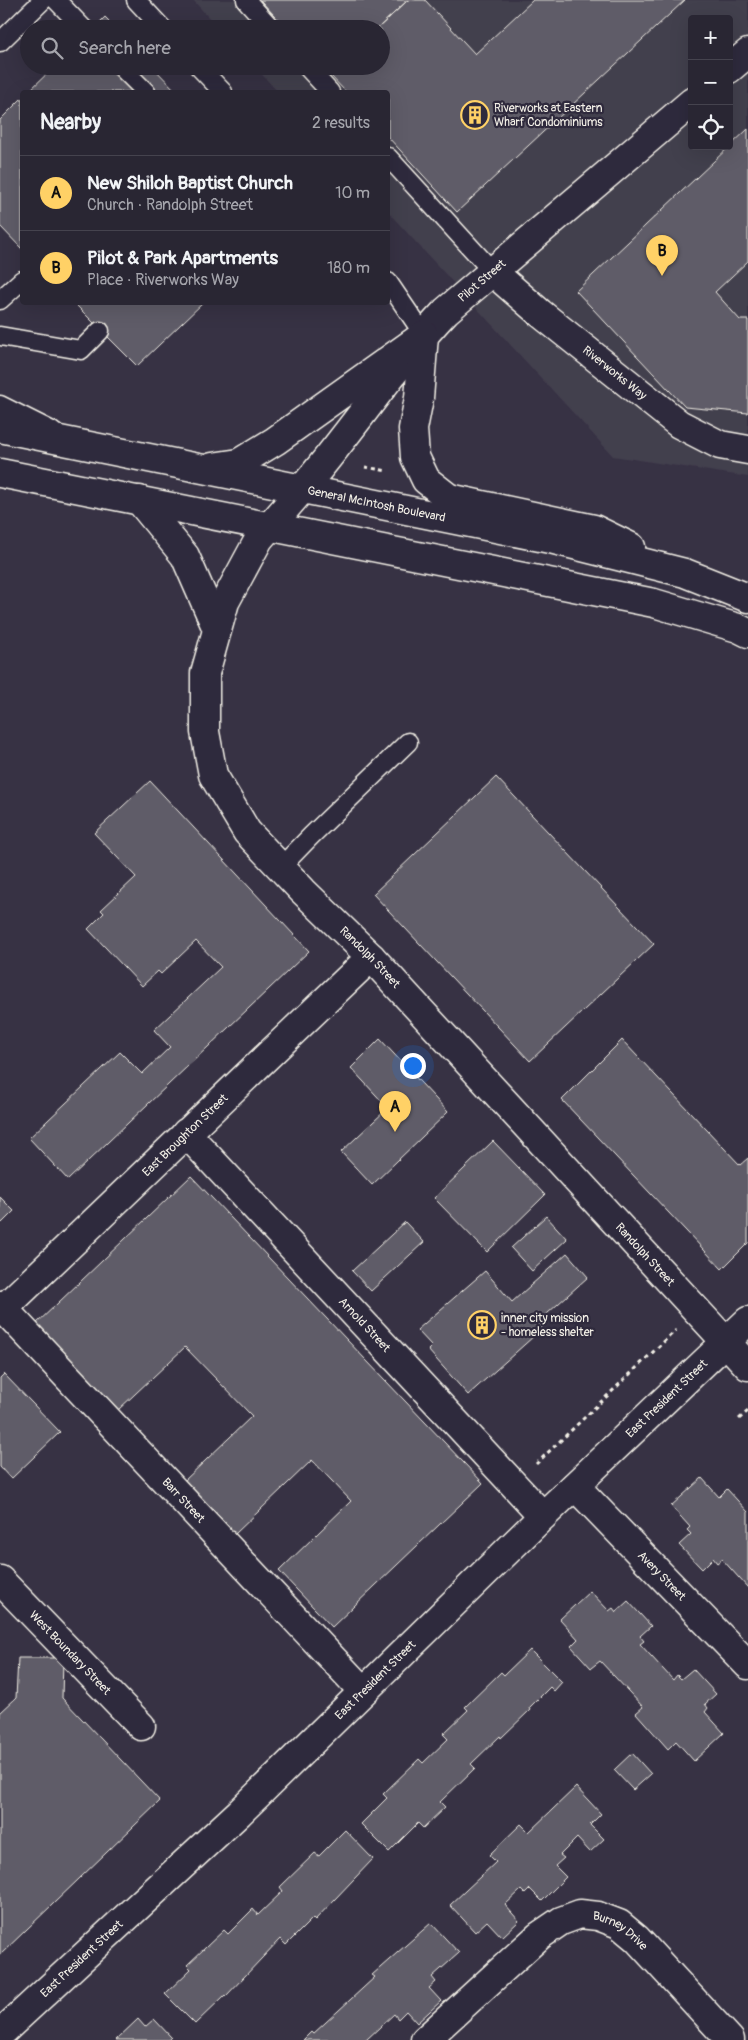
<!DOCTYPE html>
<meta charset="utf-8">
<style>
body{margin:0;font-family:Pangolin,sans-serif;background:#312e3b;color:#f1f3f6}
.controls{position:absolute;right:15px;top:15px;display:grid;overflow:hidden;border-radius:5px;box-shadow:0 5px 20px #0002}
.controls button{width:45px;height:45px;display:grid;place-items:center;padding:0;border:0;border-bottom:1px solid #45434e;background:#292633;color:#f1f3f6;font:25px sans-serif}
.you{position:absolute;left:412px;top:1065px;width:18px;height:18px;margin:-12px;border:4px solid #fff;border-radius:50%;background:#1a73e8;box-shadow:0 0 0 8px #1a73e833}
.badge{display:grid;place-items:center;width:32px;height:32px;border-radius:50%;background:#ffd166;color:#111;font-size:16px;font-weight:700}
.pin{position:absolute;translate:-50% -41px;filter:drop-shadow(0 1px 2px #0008)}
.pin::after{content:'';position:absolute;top:26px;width:18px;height:15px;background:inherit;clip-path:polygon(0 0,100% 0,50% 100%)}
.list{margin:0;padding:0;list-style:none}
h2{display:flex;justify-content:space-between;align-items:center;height:65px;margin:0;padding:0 20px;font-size:21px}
h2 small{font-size:16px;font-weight:400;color:#a5a5ac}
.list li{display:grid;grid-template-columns:32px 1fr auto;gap:15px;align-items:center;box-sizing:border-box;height:75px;padding:0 20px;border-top:1px solid #45434e}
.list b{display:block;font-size:19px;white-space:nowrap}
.list p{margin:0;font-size:16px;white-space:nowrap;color:#a5a5ac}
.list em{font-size:16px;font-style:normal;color:#a5a5ac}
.icon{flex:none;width:28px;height:28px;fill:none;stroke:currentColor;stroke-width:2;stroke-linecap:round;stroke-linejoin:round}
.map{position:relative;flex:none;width:748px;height:2040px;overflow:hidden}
.search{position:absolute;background:#292633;box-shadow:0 5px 20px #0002;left:20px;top:20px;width:370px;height:55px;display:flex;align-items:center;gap:12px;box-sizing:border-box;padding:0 18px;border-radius:28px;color:#a5a5ac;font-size:19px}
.panel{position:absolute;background:#292633;box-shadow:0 5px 20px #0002;left:20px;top:90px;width:370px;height:215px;border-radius:5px}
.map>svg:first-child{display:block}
.built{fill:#433f4e;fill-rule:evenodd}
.building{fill:#5f5c67;stroke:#f4f1e8}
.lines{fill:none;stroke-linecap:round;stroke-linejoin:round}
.service-casing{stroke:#f4f1e8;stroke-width:21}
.minor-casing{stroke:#f4f1e8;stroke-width:31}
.tertiary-casing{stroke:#f4f1e8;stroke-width:31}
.secondary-casing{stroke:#f4f1e8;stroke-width:31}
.primary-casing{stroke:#f4f1e8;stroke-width:31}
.path{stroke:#f4f1e8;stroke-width:3;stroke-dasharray:4 4;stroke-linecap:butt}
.service{stroke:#2f2a3d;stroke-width:18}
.minor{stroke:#2f2a3d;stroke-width:28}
.tertiary{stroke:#2f2a3d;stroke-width:28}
.secondary{stroke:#2f2a3d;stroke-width:28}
.primary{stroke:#2f2a3d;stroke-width:28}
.labels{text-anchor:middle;stroke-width:4.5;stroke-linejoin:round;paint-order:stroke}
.poi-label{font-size:12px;fill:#f4f1e8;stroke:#2f2a3d;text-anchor:start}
.street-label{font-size:12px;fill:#f4f1e8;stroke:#2f2a3d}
</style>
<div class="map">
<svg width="748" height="2040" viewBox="0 0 748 2040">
<rect width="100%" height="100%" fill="#373244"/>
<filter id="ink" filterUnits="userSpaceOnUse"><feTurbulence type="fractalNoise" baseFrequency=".02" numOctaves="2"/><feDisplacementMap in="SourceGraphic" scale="10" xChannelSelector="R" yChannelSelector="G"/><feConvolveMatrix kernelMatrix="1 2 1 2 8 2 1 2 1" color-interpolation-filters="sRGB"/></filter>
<g filter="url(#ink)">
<!-- built -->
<path class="built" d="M193 0H748V477L613 456 388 212V92H278L254 66H381V29H219ZM692 19H729V146H692Z"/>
<!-- building -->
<path class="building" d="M260 0H408L377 29H287Z
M408 0H425L475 54 533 0H685L457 212 388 137V92H346L329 74 337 66H381V29H377Z
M105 17 117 29H93Z
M55 66H152L177 92H28Z
M22 98V249L0 226V120Z
M748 129V261L715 292 740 320H748V413L685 407 576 291Z
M73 302H204L137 366Z
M496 777 654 944 530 1061 373 894Z
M150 781 309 951 68 1180 29 1138 120 1052 142 1074 170 1047 154 1030 221 967 196 941 161 974 158 971 142 986 88 929 104 913 101 910 136 877 94 833Z
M380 1039 448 1112 372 1185 341 1152 388 1108 351 1068Z
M622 1040 740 1165 748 1158V1243L722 1269 562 1100Z
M493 1141 545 1195 487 1252 434 1198Z
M191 1176 483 1483 332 1627 279 1571 351 1501 312 1460 234 1535 183 1482 252 1416 185 1347 118 1410 36 1324Z
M0 1197 14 1211 2 1223 0 1221Z
M546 1216 567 1239 532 1271 511 1248Z
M405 1222 424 1242 371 1291 352 1271Z
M567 1253 588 1277 538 1322 543 1328 468 1395 428 1350 432 1346 417 1330 485 1271 512 1302Z
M4 1374 60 1432 11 1479 0 1467V1378Z
M702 1478 719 1497 727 1489 748 1512V1588L722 1559 717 1563 713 1558 702 1569 679 1545 691 1534 687 1530 690 1527 671 1506Z
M590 1591 609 1611 613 1608 616 1612 628 1601 651 1626 640 1636 644 1641 640 1644 673 1680 677 1675 681 1679 693 1669 716 1694 705 1704 708 1708 705 1712 724 1733 694 1761 676 1741 668 1749 636 1713 643 1707 600 1661 591 1668 571 1646 578 1639 560 1619Z
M530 1650 562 1682 554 1691 550 1687 529 1708 530 1710 501 1738 500 1736 471 1764 475 1768 440 1802 445 1807 423 1828 418 1823 389 1852 361 1824 387 1798 383 1794 419 1759 423 1763 448 1739 443 1734 468 1710 465 1707 501 1672 504 1675Z
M18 1658H63L62 1698 160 1801 0 1955V1713L16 1698Z
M632 1753 651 1774 633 1790 614 1770Z
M576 1787 601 1814 590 1825 604 1839 590 1852 577 1838 560 1855 564 1858 555 1866 566 1877 542 1901 530 1889 525 1894 521 1890 505 1905 519 1921 502 1937 487 1921 475 1932 450 1905 496 1862 489 1855 521 1824 529 1832Z
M345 1830 373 1859 315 1920 313 1918 286 1945 280 1939 226 1996 225 1995 195 2024 165 1994 191 1969 187 1965 224 1930 228 1934 253 1909 258 1915 283 1891 280 1887 315 1853 319 1856Z
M431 1923 459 1953 432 1977 436 1982 429 1988 441 2001 417 2023 406 2011 398 2019 394 2014 366 2040H303L311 2032 313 2034 375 1977 372 1975Z
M138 2019 145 2027 154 2019 171 2037 168 2040H116Z"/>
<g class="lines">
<defs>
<path id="service" d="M56 0 84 29
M136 0 163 29
M246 0 272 29
M0 42 43 0
M120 66 146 92
M198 66 223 92
M306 66 330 92
M388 157 493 272
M388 282 424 335
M0 300 22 280
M0 336 81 350 100 331
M0 405 52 431
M280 868 311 836 408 742"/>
<g id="minor">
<path d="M729 69 748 53"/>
<path id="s1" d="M493 272 540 313 679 424 720 445 748 450"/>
<path id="s2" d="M302 489C352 431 394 366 446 311L692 102"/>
<path id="s3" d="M186 1133 543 1516"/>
<path id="s4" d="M0 1305 363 1691"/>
<path id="s5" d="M0 1312 371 957"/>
<path id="s6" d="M575 1486 748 1665"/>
<path id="s7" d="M0 1580 141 1726"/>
<path id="s8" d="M425 2040 539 1936 561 1921 580 1914 598 1916 619 1924 637 1939 730 2040"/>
</g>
<g id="tertiary">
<path id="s9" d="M302 489 259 539 225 602 205 673V732L213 775 247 832 303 891 371 957 748 1366"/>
</g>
<g id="secondary">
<path id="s10" d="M0 2034 239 1813 543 1516 748 1321"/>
</g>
<g id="primary">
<path d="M424 335 419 398 413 429 415 457 426 480 449 498 594 529 631 547"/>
<path id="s11" d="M0 428 550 539 685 573 748 598"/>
<path d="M212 467 239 463 275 441 424 335"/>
<path d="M0 473 654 603 738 628 748 633"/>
<path d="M139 500 185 556 217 629"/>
</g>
</defs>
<!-- service casing -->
<use href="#service" class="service-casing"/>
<!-- minor casing -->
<use href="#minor" class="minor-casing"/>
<!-- tertiary casing -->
<use href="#tertiary" class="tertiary-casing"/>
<!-- secondary casing -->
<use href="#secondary" class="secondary-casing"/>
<!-- primary casing -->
<use href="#primary" class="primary-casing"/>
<!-- path -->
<path class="path" d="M365 467 388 471
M739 1419 748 1411
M536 1464 676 1330"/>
<!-- service -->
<use href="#service" class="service"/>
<!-- minor -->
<use href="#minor" class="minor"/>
<!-- tertiary -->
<use href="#tertiary" class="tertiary"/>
<!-- secondary -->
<use href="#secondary" class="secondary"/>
<!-- primary -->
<use href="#primary" class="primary"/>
</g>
</g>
<!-- icons -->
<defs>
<symbol id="building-ring" viewBox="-11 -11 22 22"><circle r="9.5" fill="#2f2a3d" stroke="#ffd166" stroke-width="1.5"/><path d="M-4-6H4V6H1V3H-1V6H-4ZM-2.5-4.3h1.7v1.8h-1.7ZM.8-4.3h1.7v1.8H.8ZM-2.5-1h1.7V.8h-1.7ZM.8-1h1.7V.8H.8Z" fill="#ffd166"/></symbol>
</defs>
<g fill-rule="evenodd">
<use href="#building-ring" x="459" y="99" width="32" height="32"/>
<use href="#building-ring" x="466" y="1309" width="32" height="32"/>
</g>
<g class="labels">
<!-- poi labels -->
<g class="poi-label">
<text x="494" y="112">Riverworks at Eastern<tspan x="494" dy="14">Wharf Condominiums</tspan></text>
<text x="501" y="1322">inner city mission<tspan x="501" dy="14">- homeless shelter</tspan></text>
</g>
<!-- street labels -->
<g class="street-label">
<text dy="4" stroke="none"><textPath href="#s2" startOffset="276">Pilot Street</textPath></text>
<text dy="4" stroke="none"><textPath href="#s1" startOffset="158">Riverworks Way</textPath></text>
<text dy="4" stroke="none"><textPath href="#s11" startOffset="384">General McIntosh Boulevard</textPath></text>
<text dy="4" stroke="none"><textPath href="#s9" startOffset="556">Randolph Street</textPath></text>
<text dy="4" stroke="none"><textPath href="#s5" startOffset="256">East Broughton Street</textPath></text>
<text dy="4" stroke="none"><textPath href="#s9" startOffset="961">Randolph Street</textPath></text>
<text dy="4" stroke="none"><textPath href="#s3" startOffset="262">Arnold Street</textPath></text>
<text dy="4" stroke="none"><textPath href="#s10" startOffset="921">East President Street</textPath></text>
<text dy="4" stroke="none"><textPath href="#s4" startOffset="268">Barr Street</textPath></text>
<text dy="4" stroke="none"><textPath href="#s6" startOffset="125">Avery Street</textPath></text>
<text dy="4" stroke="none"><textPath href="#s7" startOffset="101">West Boundary Street</textPath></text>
<text dy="4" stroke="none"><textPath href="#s10" startOffset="516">East President Street</textPath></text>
<text dy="4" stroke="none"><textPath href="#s8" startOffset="246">Burney Drive</textPath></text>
<text dy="4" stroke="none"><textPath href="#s10" startOffset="111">East President Street</textPath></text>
</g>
</g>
</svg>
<div class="controls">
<button>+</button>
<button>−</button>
<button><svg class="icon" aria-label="locate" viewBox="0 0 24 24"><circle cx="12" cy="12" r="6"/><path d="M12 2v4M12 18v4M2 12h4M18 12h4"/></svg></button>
</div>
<div class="you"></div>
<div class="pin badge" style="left:395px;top:1132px">A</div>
<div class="pin badge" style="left:662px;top:276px">B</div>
<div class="search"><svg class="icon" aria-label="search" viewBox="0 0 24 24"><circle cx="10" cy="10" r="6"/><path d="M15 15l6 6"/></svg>Search here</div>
<section class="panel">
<h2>Nearby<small>2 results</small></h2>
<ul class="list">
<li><span class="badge">A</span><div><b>New Shiloh Baptist Church</b><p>Church · Randolph Street</p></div><em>10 m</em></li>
<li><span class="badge">B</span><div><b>Pilot &amp; Park Apartments</b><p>Place · Riverworks Way</p></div><em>180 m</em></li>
</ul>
</section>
</div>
